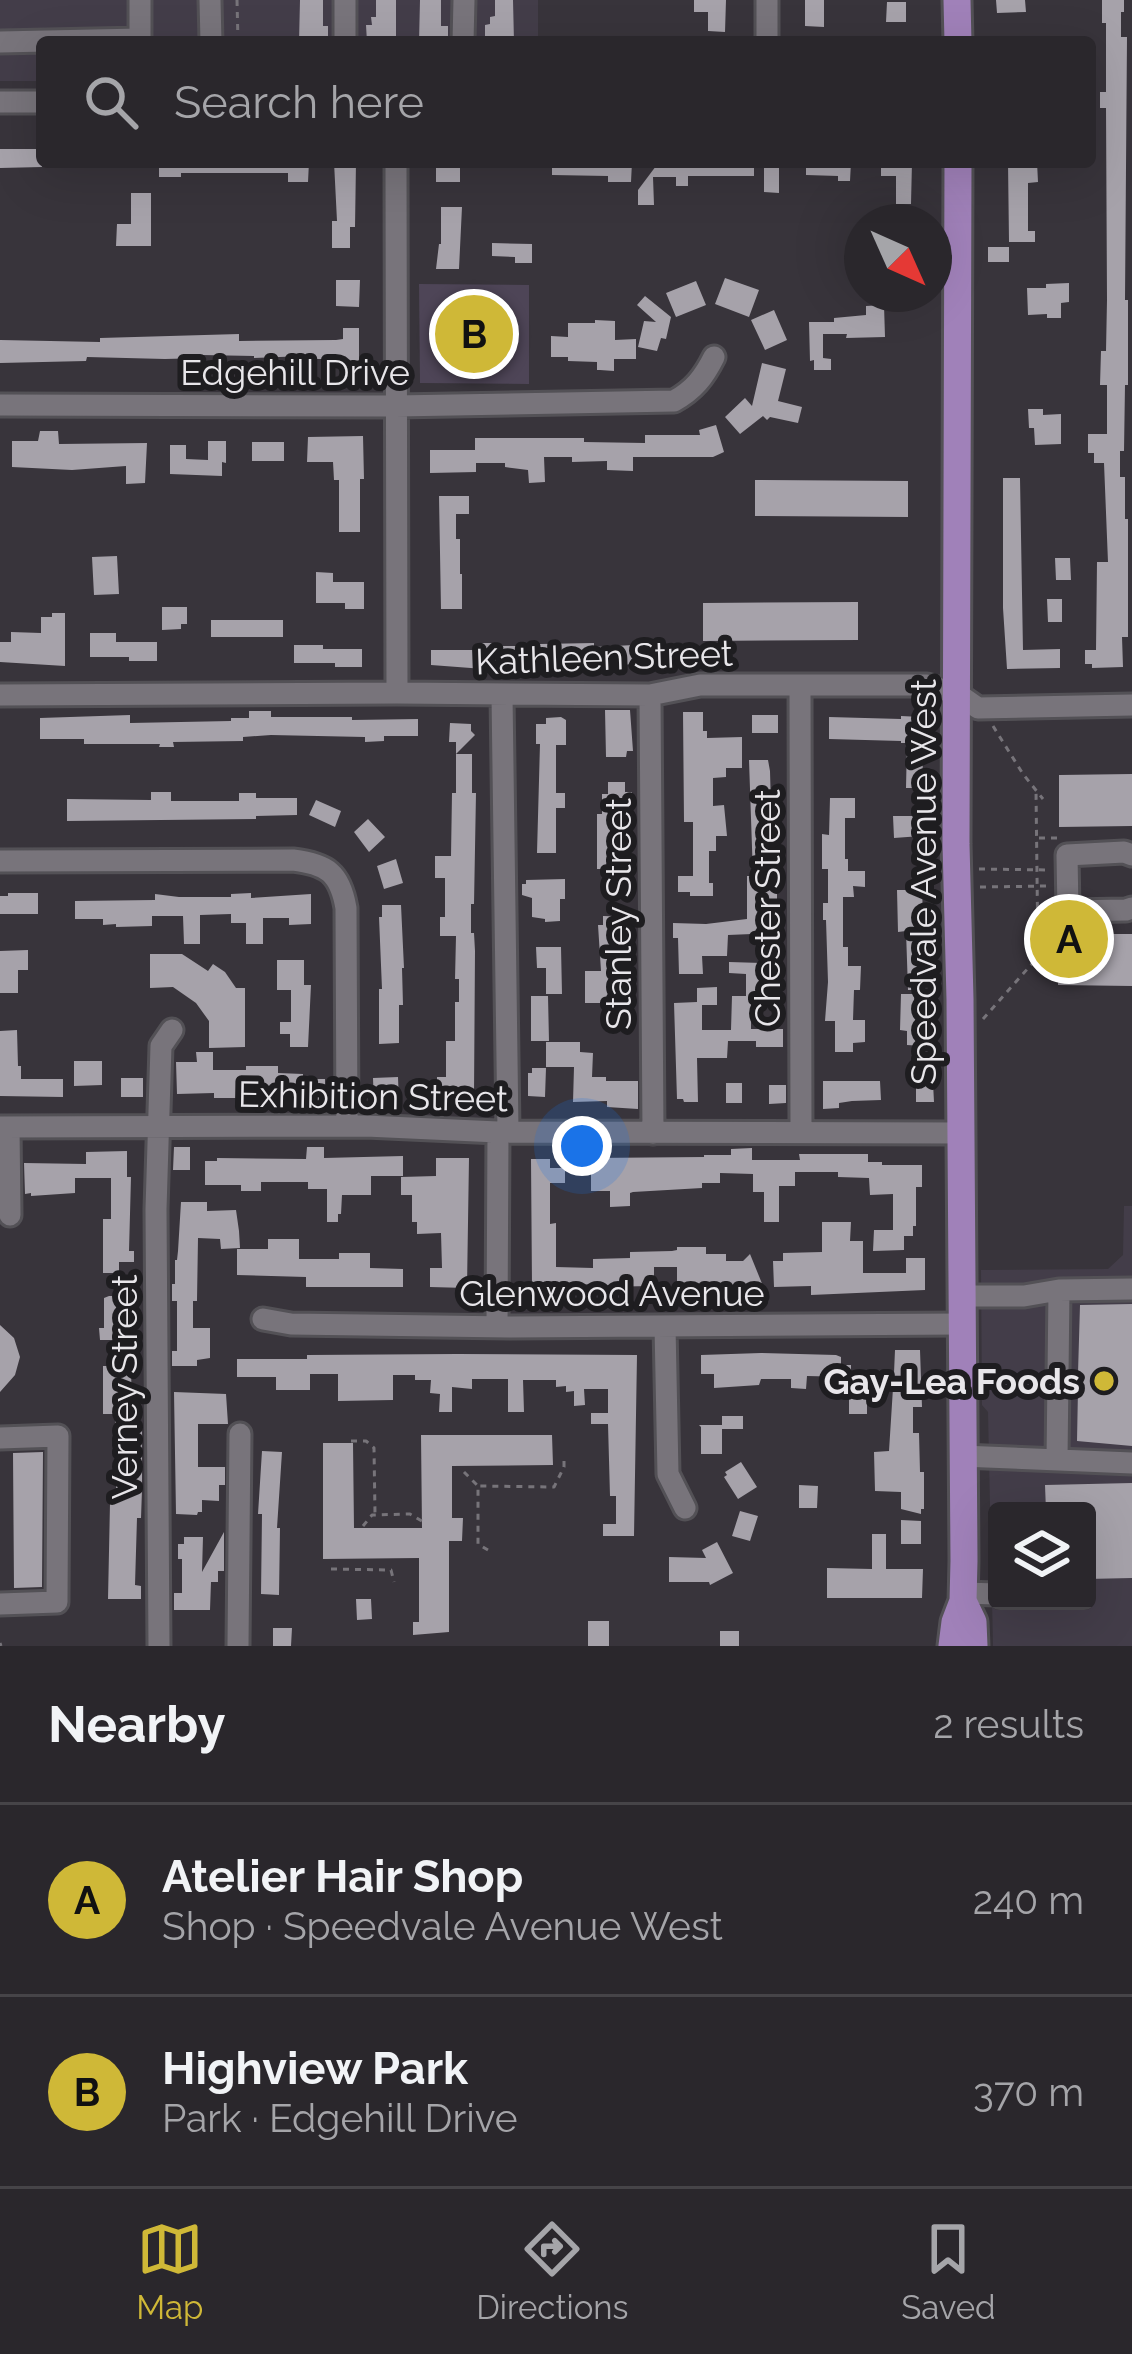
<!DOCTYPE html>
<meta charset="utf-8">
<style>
body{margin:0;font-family:Raleway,sans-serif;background:#322f34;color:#f1f3f6}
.controls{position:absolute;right:36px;bottom:36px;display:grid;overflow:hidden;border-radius:12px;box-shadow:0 12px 48px #0002}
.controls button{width:108px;height:108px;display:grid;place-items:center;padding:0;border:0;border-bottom:3px solid #464448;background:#2a272c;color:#f1f3f6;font:60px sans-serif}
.compass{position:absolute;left:844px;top:204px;width:108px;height:108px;border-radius:50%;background:#2a272c;box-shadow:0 12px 48px #0002;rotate:135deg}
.you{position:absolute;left:582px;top:1146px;width:42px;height:42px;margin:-30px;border:9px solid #fff;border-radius:50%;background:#1a73e8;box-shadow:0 0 0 18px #1a73e833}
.badge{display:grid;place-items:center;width:78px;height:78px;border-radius:50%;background:#cfb837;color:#111;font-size:39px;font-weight:700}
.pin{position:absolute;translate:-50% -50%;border:6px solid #fff;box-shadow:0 3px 12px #0006}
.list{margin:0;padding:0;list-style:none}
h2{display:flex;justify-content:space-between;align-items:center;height:156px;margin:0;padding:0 48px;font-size:51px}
h2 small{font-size:39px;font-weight:400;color:#a5a5a9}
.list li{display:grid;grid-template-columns:78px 1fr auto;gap:36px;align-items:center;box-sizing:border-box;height:192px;padding:0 48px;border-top:3px solid #464448}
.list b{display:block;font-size:45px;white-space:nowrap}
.list p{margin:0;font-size:39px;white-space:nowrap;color:#a5a5a9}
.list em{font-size:39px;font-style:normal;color:#a5a5a9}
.icon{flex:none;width:66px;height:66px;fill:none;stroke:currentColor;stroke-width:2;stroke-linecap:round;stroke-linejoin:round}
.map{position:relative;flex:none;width:1132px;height:1646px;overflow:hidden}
.search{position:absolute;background:#2a272c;box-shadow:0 12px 48px #0002;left:36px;right:36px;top:36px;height:132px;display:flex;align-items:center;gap:30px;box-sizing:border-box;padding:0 42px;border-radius:12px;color:#a5a5a9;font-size:45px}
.sheet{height:540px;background:#2a272c}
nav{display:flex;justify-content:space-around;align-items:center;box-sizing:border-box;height:168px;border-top:3px solid #464448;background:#2a272c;font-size:33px;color:#a5a5a9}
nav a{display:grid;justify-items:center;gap:6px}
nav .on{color:#cfb837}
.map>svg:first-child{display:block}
.built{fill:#433d49;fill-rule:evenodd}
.green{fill:#4e4557}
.building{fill:#a6a2aa}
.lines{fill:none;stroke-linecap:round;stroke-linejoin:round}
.minor-casing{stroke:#535156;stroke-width:27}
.major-casing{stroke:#535156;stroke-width:33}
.path{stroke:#77747a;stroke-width:3;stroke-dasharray:6 6;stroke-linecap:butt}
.minor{stroke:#78747b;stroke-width:21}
.major{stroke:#a081b9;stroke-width:27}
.poi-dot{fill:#cfb837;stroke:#1e1d20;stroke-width:4.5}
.labels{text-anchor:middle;stroke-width:12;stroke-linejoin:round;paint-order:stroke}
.street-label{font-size:36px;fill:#e8e6ea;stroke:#1e1d20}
.poi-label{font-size:36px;font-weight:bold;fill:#e8e6ea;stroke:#1e1d20;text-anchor:end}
</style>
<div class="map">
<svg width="1132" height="1646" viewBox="0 0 1132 1646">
<rect width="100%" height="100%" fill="#38343b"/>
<!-- built -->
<path class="built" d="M0 0H538V42H42V81H0Z
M1124 1206H1132V1646H993L988 1412 982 1405 981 1270 1108 1269 1123 1255ZM997 1511H1087V1601H997Z"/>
<!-- green -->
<path class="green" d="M419 284 529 285V384L420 383Z"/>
<!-- building -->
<path class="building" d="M300 0H323V26H328V42H299Z
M376 0H396V42H367L366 25H372L371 17H376Z
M420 0H441V26H448V42H419Z
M495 0H513L514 42H485V25L490 24V17L495 16Z
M694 0H726L725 32 708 31V12H694Z
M805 0H824V27L805 26Z
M996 0H1025L1026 12 997 13Z
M1102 0H1124V12H1121V37H1127L1125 300H1128V385H1125L1124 451H1120V477H1125V519H1128V637H1122L1123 667 1092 668V664H1085V650H1096L1097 562H1108L1104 463H1094V453H1088V434H1107V385H1100L1101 351H1106L1107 300 1106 108H1100V92H1106V23H1102Z
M887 2H906V22H886Z
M0 149H42V167L0 168Z
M159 162H309L308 182H288V173H181V177H159Z
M334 162H356L355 227H350V248H332V221H337Z
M436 162H460V182H436Z
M552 162H632L631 182H608V176L552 175Z
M659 162H754V176H688V186H676V177H653L654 205H638V190Z
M806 162H851L850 181H838V176L806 175Z
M881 162H912L911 204H896V176H881Z
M1008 162H1037L1038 182 1028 183V231H1035V242H1009Z
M764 167 779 168V193L764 192Z
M131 193H151V246H116L117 224H131Z
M441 207H462L459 269H436L439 244H441Z
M492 243 532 244V263H515V257L492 256Z
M988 247H1009V262H988Z
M725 278 759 290 749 317 715 304Z
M336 280H360L359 307 336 306Z
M696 281 706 305 676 317 666 293Z
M1069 283V302L1061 303V318H1047V314L1028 315 1027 288H1046V284Z
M645 296 671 317 666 339 661 338 657 351 638 347 644 321 656 322 637 305Z
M884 305 885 337 846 338 847 334H823V358L831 359V370H814V360L810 361 809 322H834V318L866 315V306Z
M774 310 787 340 765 350 751 320Z
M595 320 615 321V340L636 339V359H614V371L600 370H597V362L568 361V357H551V336L568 337V323H595Z
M343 328H359V363H343V361L336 359H305V356L254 358V356L202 355V358L165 359 87 357 86 361 0 363V340L100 342V338L239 334V341L336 340 343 339Z
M762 363 786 369 778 401 802 407 798 423 770 417 767 420 763 416 740 434 725 417 745 398 752 406Z
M1028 409H1043V415L1061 414V444L1035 445 1034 428H1029Z
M716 425 724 452 713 457H633V471L607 470V461L572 462V457H544L545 482 529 483 528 470 505 467V463H476V472L430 473V450H475V438H584V442L645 443V435H700L699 430Z
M40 431H58L59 444 147 443 145 483 126 484V466L72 470 12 467V441H38Z
M363 436 364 479H360V532H339V480H334L333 462H307L308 437Z
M208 441H226V463L222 462V476L170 474V445H186V459L208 460Z
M252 442H284V461H252Z
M1003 478H1020L1023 650 1060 649V668L1007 669 1003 608Z
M755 480 908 481V517L755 516Z
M439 496H469V514H456V539H460V574H462V609H441Z
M117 556 119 594 94 595 92 557Z
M1055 558H1070L1071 580H1056Z
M316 572 333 573V582H364V609H345V603H316Z
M1047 599H1062V622H1048Z
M858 602V640L703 641V603Z
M162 607H187V624H181V629L162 630Z
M52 613H65V666L0 662V642H11V632L41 633V617H52Z
M211 620H283V637H211Z
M90 633H116V642H157V661H129V657H90Z
M482 643H498V646H518V650H540V644L594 643V647L634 645 635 664 594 667 484 669 431 665V650H482Z
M294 645H323V649H362V667H335V663H294Z
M605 710H630L633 751H627L626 757H606Z
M249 711H271V717H352V720L418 719V736H384V741L365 742V737L271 735 243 737V741L173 742 174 747H159L160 744H84V739H40V718L130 715V723L231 721V718H249Z
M683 712H703V731H707V738L742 737V768H726V777L713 778V806L724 805 727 836H716V851H709V883H713V896H690V892H678V876H693V822H684Z
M752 715H778V733H752Z
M901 716 921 717V727H924L922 788H906L907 743H901V741L829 739V717L901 719Z
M561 717 566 720V745H556V793H565V808H556V853H537L540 744H536V724H546V718Z
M450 723 471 724V731L475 735 456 754V742H449Z
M456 754H472V793H476L474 904H471V933H474L475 951 474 1096H437V1077H446V1041H455V1002H459V979H455L456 936H440V917H445V878H435V856H451L452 793H456Z
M749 760H768L770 771 773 876H777V922H779V943H782V964H780V999H751V1029H783V1047H756V1041H728L727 1058H697L698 1102H684L683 1099H677L674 1003 697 1002V988L717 987V1005H702V1030H731L732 996H746V974L729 973V962L762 963V939H752V934L728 935 727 956H702L703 974H679L678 938H673V923L706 924 747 919V876H753Z
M1132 774V826L1059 827V775Z
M608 782H625V792H632V807H628L629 856H635L633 894H615V873H609V869H597V814H602V794H608Z
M151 792H171V801H239V793H256V798H297V815L256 816V819L67 821V799L151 800Z
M830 798H855V818H845V859H848V871H865V887L853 886 854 897H843V947H848V966H861L860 990H854L853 1020H865V1042L853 1043V1052H835V1021H825L828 982 826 920H823V903H828V869H822V834L829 835Z
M316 800 341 811 335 827 309 815Z
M893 816H920L921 836 894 838Z
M368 819 385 837 369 852 354 832Z
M396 859 403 883 384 889 377 866Z
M565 879V899H560V921L545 922V919L532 917V898L522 895V884H526V880Z
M922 883 923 923 926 924 927 948H930L929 985H925V990H908L906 931 898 932 897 890H909V884Z
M8 893H38V914H0V896H8Z
M251 893V898L311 894V924L289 925V918H263V944H246V923H231V914L200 915V944H184L183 916H152V926L116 927V924L103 925V919H75V901L155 900V894L179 897H231V894Z
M382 905H401L404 968H402L403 1005H399V1043L379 1044V989H382L379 917H382Z
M603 916 631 917 630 972H618V1002H624V1010H630V1025H607V1003H585V971H601L598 925H603Z
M1059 934H1132V986L1058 985Z
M536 947H561L562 994H546V968H537Z
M28 950V970H18V993H0V951Z
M150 954H182L208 971 213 964 225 972 236 988H245V1047L209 1048V1021L196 1003 173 987 150 988Z
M277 960H304V985H311L308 1047H290V1034H280V1022H291V990H277Z
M901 994H914V1012H924L923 1046 907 1045V1031L900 1030Z
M531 996H548L549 1041H531Z
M17 1030 18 1066H21V1079H63V1097L0 1096V1031Z
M546 1042H580V1052L593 1053 592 1077H606V1081H638V1109L607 1107V1101L573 1102 574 1067H546Z
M196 1052H213V1070H246V1066H278V1073L303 1074V1079H325V1106L237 1102V1098H214V1093L177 1094 176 1062H197Z
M74 1061H102V1085L74 1086Z
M532 1068H546L545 1097 528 1096V1073H532Z
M398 1077 399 1105 390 1106V1110L382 1106H374L373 1078Z
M121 1078H143V1097H121Z
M916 1079H927V1083H933L934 1102H916Z
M823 1081H880L881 1100 852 1101 839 1103V1108L823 1109Z
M726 1083H742V1103H726Z
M769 1085H786V1103L769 1104Z
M174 1147H190V1170H173Z
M307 1147H324V1158L403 1156V1176H371V1195H342L341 1214H338V1222H327V1189H308V1182H261V1191H241V1185H205V1161H217V1158L306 1159Z
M752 1148V1160H800L799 1154H868V1162H882V1165H922V1187H916V1226H913V1236H904V1250L873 1251 874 1230H893V1194L870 1195 869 1178 838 1177V1172H795V1186H779V1222H764V1192H753V1174L720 1173V1183H702V1188L633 1192 630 1193V1206L610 1207V1191H591V1158L704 1157V1155H731V1149Z
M127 1151V1177H131L129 1251H134V1262H119V1273H103V1219H111V1178H75V1193L31 1196V1193L25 1194 24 1163 86 1164V1152Z
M436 1158H469L467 1288 430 1287V1268H442L441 1233 417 1234V1222H412V1195H401V1177L436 1176Z
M531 1159H550V1168H565V1183H550V1224L556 1223V1267L593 1268V1259L630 1258V1252L672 1251 677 1250V1247H706V1254H726V1261H743L750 1254 763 1286 677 1287V1267H654V1286L593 1287V1284L532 1287Z
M181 1202H207V1211L236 1210 239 1231 240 1248 221 1249 220 1239 198 1238 197 1301H193V1328H210V1358L197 1360V1366H172V1351H177V1301H172V1284H175V1260H177L178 1251Z
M822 1222H851L850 1241H863V1273H906V1258H925V1290L811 1295V1286L774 1287 773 1261H783V1253L822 1252Z
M268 1239H299V1259H339V1253H370V1268L403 1269V1287H306V1277L237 1275V1249H268Z
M109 1296H138V1329L122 1331 123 1340H100L99 1328H104V1298Z
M1132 1304V1446L1077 1441 1078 1389H1075V1373H1078L1080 1305Z
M0 1325 14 1338 20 1357 15 1375 0 1392Z
M895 1350H920L922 1407H913V1433H919L920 1472H924V1509H921V1514L901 1509V1492L875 1491 874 1452 889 1451 893 1388 867 1387V1414H849V1377L807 1376 806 1389 791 1388V1379H761L759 1385 714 1388V1374H701V1355L761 1353 836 1355 841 1357V1365H851V1371L894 1373Z
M457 1354 637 1355 634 1536H603V1524H616V1496H610L608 1424H591V1413H608V1389H584L585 1405 574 1406V1391L566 1392V1386L556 1387V1380H523L524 1412H508V1379H472V1389L452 1387V1412H439L440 1394 430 1393 431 1380H415V1375H393V1400L338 1401V1374H310V1390H276V1377H237V1359H307V1355Z
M103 1366H131L132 1421 142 1423V1490L141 1518H137L135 1585 141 1586V1599H108L110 1503H116V1439L115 1414H103Z
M174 1392 226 1394 228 1424H198V1467H225V1485H219V1501L202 1500V1512H198L197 1515 176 1514Z
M722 1416H743V1429H722V1454H701V1427L699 1425H722Z
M421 1435H552L553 1465 452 1466V1518H463L462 1541H449V1632L413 1635V1622H419V1558L323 1559V1443H353L354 1528H422Z
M262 1451 282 1452 277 1528H280L279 1595 261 1594 262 1514H258Z
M43 1452 42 1587 14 1588 13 1453Z
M741 1462 757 1487 738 1499 724 1477 727 1475 725 1472Z
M1132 1483V1578L1087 1579V1511H1046L1045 1485Z
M799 1485 818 1486 817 1508H799Z
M740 1511 758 1516 750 1541 732 1536Z
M901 1520 921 1521V1544H901Z
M224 1532V1571H218V1582H211L210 1610H174V1593H182V1559H178V1544H184V1537H203L202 1572Z
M872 1534H886V1569H923L922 1598H827V1568L872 1569Z
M717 1542 733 1573 710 1585 709 1582H669V1557L706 1558 702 1550Z
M356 1599H371L372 1619 357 1620Z
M588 1621H609V1646H588Z
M273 1628H292L291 1646H273Z
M720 1631H739V1646H720Z"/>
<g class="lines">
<defs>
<path id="minor" d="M210 0 211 42
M345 0V42
M767 0V42
M0 42 140 39V0
M463 42 464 0
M0 102H42
M396 162 397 693
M0 405 396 406 674 401C694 390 704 377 714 357
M800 685 801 1131
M0 695 397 693 650 695 700 685H927L958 694 978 708 1132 705
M502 695 508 1131
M650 695 653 1133
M1132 855 1124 852 1067 855 1068 911 1126 910 1132 908
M0 861 293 860C327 864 340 873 346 908L347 1126
M0 1127 366 1126 498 1132 961 1133
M9 1127 10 1215
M960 1296H1024L1059 1290 1132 1289
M263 1319 291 1324 510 1327 961 1324
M665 1326 668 1474 685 1508
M497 1327 498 1132
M0 1438 58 1436 57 1602 0 1604
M961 1456 1132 1463
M1057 1460 1059 1290
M963 1593 997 1594
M159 1646 156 1209 161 1046 172 1030
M238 1646 240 1434"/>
<path id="major" d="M957 0 958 42
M963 1601 973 1622 974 1646
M952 1646 955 1622 963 1601 964 1561 960 999 956 844 958 162"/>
</defs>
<!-- minor casing -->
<use href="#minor" class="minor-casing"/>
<!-- major casing -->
<use href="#major" class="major-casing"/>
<!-- path -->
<path class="path" d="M237 0 238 42
M993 726 1023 774 1043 799
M1039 838H1059
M979 869 1048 870
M980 887 1048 886
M983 1019 1038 957 1036 790
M351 1441H366L374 1448 375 1514
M464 1472 477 1485
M363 1526 372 1515 410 1514 425 1523
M488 1550 478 1544V1486L554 1487 564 1467V1458
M331 1569 391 1570 394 1582
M0 1643 1 1646"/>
<!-- minor -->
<use href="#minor" class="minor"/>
<!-- major -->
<use href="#major" class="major"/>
</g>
<!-- markers -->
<circle class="poi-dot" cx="1104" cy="1381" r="12"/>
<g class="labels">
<!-- street labels -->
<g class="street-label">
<text x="295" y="385">Edgehill Drive</text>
<text transform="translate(604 657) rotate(-2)" y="13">Kathleen Street</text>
<text transform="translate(923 882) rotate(-90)" y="13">Speedvale Avenue West</text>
<text transform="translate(767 908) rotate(-90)" y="13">Chester Street</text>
<text transform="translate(618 914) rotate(-90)" y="13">Stanley Street</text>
<text transform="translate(373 1096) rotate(1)" y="13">Exhibition Street</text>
<text x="612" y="1306">Glenwood Avenue</text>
<text transform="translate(124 1387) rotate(-90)" y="13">Verney Street</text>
</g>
<!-- poi labels -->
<g class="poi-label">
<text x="1080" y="1394">Gay-Lea Foods</text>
</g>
</g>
</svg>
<div class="controls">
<button><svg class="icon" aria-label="layers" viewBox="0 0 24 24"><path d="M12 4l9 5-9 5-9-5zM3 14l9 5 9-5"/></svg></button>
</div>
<svg class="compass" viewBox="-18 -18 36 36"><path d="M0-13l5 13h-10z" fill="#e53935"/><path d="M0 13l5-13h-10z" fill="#a5a5a9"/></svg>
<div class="you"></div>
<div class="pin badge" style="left:1069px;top:939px">A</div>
<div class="pin badge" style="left:474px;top:334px">B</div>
<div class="search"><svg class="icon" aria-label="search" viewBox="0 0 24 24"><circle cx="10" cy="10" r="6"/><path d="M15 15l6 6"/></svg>Search here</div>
</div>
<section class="sheet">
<h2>Nearby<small>2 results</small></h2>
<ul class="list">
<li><span class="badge">A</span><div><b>Atelier Hair Shop</b><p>Shop · Speedvale Avenue West</p></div><em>240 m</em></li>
<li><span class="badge">B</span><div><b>Highview Park</b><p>Park · Edgehill Drive</p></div><em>370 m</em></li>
</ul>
</section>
<nav>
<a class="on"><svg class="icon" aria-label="map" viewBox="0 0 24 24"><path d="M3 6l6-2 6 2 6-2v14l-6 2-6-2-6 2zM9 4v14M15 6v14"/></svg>Map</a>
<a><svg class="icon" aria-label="directions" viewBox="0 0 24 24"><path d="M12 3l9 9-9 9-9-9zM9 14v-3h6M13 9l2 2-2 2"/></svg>Directions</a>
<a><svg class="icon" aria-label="saved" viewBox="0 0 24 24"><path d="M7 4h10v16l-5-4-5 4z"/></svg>Saved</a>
</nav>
